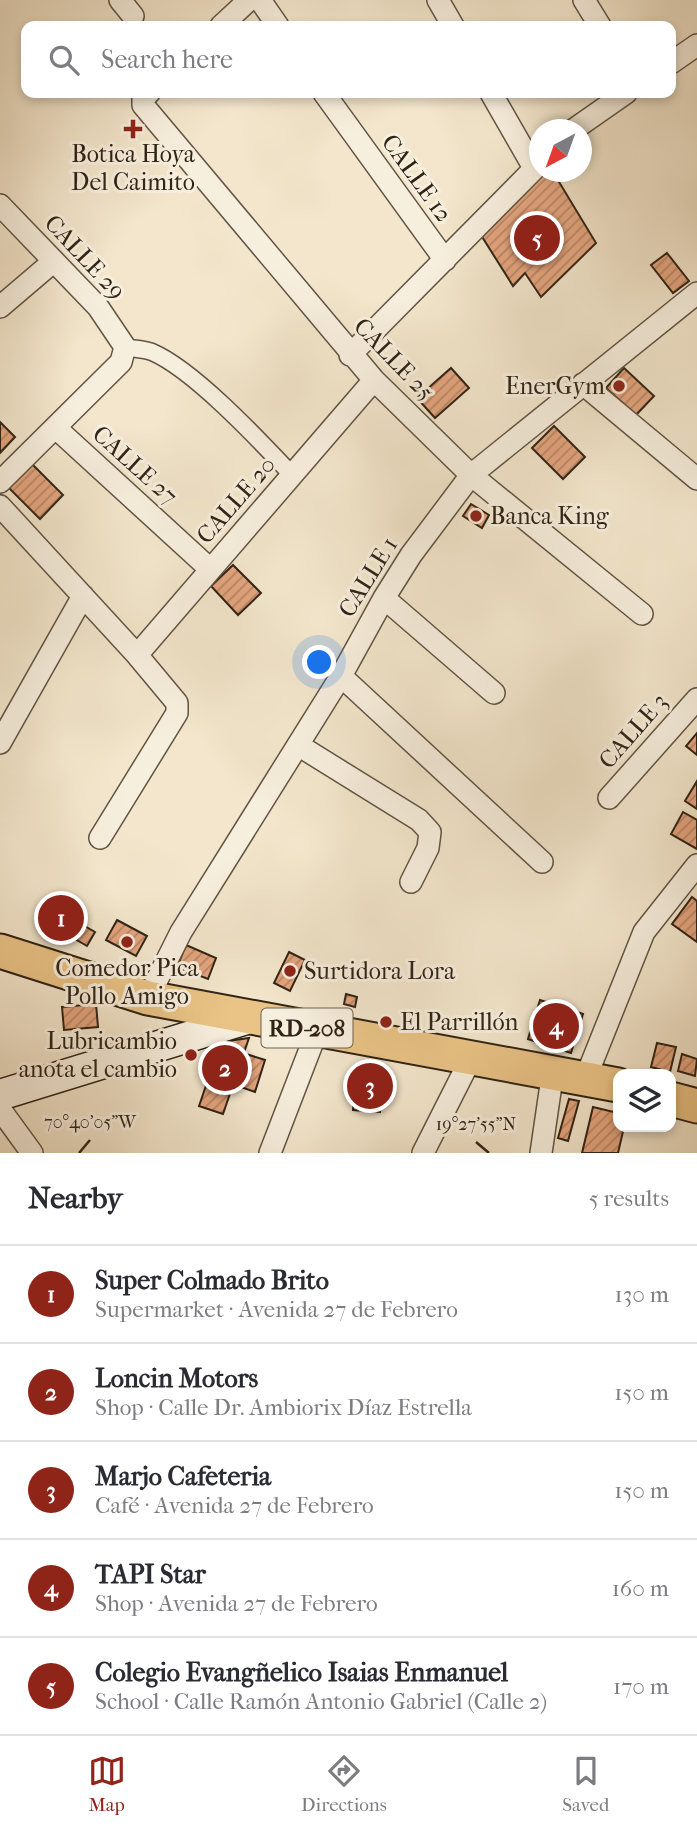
<!DOCTYPE html>
<meta charset="utf-8">
<style>
body{margin:0;font-family:"IM FELL French Canon",serif;background:#f7f7f7;color:#2b2b33}
.controls{position:absolute;right:21px;bottom:21px;display:grid;overflow:hidden;border-radius:14px;box-shadow:0 4px 10px #0003}
.controls button{width:63px;height:63px;display:grid;place-items:center;padding:0;border:0;border-bottom:2px solid #e1e1e2;background:#fff;color:#2b2b33;font:35px sans-serif}
.compass{position:absolute;left:529px;top:119px;width:63px;height:63px;border-radius:50%;background:#fff;box-shadow:0 4px 10px #0003;rotate:221deg}
.you{position:absolute;left:320px;top:663px;width:24px;height:24px;margin:-18px;border:5px solid #fff;border-radius:50%;background:#1a73e8;box-shadow:0 0 0 10px #1a73e833}
.badge{display:grid;place-items:center;width:46px;height:46px;border-radius:50%;background:#8f2418;color:#fff;font-size:23px;font-weight:700}
.pin{position:absolute;translate:-50% -50%;border:4px solid #fff;box-shadow:0 2px 7px #0006}
.list{margin:0;padding:0;list-style:none}
h2{display:flex;justify-content:space-between;align-items:center;height:91px;margin:0;padding:0 28px;font-size:30px}
h2 small{font-size:23px;font-weight:400;color:#7c7c81}
.list li{display:grid;grid-template-columns:46px 1fr auto;gap:21px;align-items:center;box-sizing:border-box;height:98px;padding:0 28px;border-top:2px solid #e1e1e2}
.list b{display:block;font-size:26px;white-space:nowrap}
.list p{margin:0;font-size:23px;white-space:nowrap;color:#7c7c81}
.list em{font-size:23px;font-style:normal;color:#7c7c81}
.icon{flex:none;width:38px;height:38px;fill:none;stroke:currentColor;stroke-width:2;stroke-linecap:round;stroke-linejoin:round}
.map{position:relative;flex:none;width:697px;height:1153px;overflow:hidden}
.search{position:absolute;background:#fff;box-shadow:0 4px 10px #0003;left:21px;right:21px;top:21px;height:77px;display:flex;align-items:center;gap:18px;box-sizing:border-box;padding:0 24px;border-radius:14px;color:#7c7c81;font-size:26px}
.sheet{height:581px;background:#fff}
nav{display:flex;justify-content:space-around;align-items:center;box-sizing:border-box;height:98px;border-top:2px solid #e1e1e2;background:#fff;font-size:19px;color:#7c7c81}
nav a{display:grid;justify-items:center;gap:4px}
nav .on{color:#8f2418}
.map>svg:first-child{display:block}
.building{fill:url(#building-hatch);stroke:#302316;stroke-width:2}
.lines{fill:none;stroke-linecap:round;stroke-linejoin:round}
.pedestrian-casing{stroke:#615444;stroke-width:19}
.minor-casing{stroke:#615444;stroke-width:24}
.secondary-casing{stroke:#302316;stroke-width:33}
.primary-casing{stroke:#302316;stroke-width:37}
.pedestrian{stroke:#f7efde;stroke-width:16}
.minor{stroke:#f7efde;stroke-width:21}
.secondary{stroke:#f7efde;stroke-width:30}
.primary{stroke:#eac386;stroke-width:33}
.ticks{fill:none;stroke:#302316;stroke-width:2.5}
.poi-dot{fill:#8f2418;stroke:#f7efde;stroke-width:2.5}
.labels{text-anchor:middle;stroke-width:6;stroke-linejoin:round;paint-order:stroke}
.shield{fill:#f7efde;stroke:#6c6052;stroke-width:2}
.shield-label{font-size:23px;font-weight:bold;fill:#302316}
.poi-label{font-size:24px;fill:#302316;stroke:#f7efde;text-anchor:start}
.street-label{font-size:24px;fill:#302316;stroke:#f7efde}
.ticks-label{font-size:18px;text-anchor:middle;fill:#302316;stroke:#f7efde;stroke-width:6;stroke-linejoin:round;paint-order:stroke}
</style>
<div class="map">
<svg width="697" height="1153" viewBox="0 0 697 1153">
<defs>
<pattern id="building-hatch" width="6" height="6" patternUnits="userSpaceOnUse" patternTransform="scale(1.75)"><rect width="6" height="6" fill="#e4a57e"/><path d="M-1 1l2-2M0 6l6-6M5 7l2-2" fill="none" stroke="#b98666"/></pattern>
</defs>
<rect width="100%" height="100%" fill="#f3e6cc"/>
<filter id="stains"><feTurbulence type="fractalNoise" baseFrequency=".00286" numOctaves="4"/><feColorMatrix values="0 0 0 0 .2 0 0 0 0 .09 0 0 0 0 .02 0 0 0 .5 -.17"/></filter>
<radialGradient id="worn" r=".72"><stop offset=".6" stop-color="#630" stop-opacity="0"/><stop offset="1" stop-color="#630" stop-opacity=".3"/></radialGradient>
<!-- building -->
<path class="building" d="M540 172H553L596 243 541 297 525 273 513 286 479 232Z
M667 253 689 281 673 293 651 265Z
M451 368 469 388 435 418 417 398Z
M624 368 654 396 636 415 606 388Z
M0 422 15 437 0 453Z
M554 426 585 457 563 479 532 448Z
M32 464 63 495 40 519 8 487Z
M471 504 489 515 482 528 463 516Z
M233 565 261 593 238 615 211 586Z
M697 733V755L686 746Z
M697 781V809L685 801Z
M683 812 697 820V849L671 834Z
M692 897 697 901V942L672 924Z
M57 908 72 915 65 929 50 921Z
M117 920 147 936 136 956 106 940Z
M76 921 95 932 87 946 68 935Z
M186 945 216 958 208 979 177 967Z
M289 952 305 960 290 991 274 983Z
M346 994 357 997 355 1007 344 1004Z
M540 1000 583 1014 571 1053 528 1039Z
M96 1004 98 1027 64 1030 62 1007Z
M249 1038 223 1114 199 1106 221 1042Z
M657 1043 676 1047 670 1072 651 1067Z
M243 1053 265 1060 255 1092 232 1084Z
M682 1054 697 1059 695 1076 678 1071Z
M356 1065 383 1067 380 1112 353 1110Z
M569 1099 579 1101 568 1141 558 1138Z
M593 1107 618 1113V1127H624L618 1153H582Z"/>
<g class="lines">
<defs>
<path id="pedestrian" d="M125 347C134 349 144 349 152 352 194 370 260 441 292 475"/>
<path id="minor" d="M120 0 133 16
M260 0 278 26
M438 0 453 26
M584 0 600 26
M221 26 249 0
M671 63 697 45
M149 93 143 98V105L374 380 471 475 642 614
M324 93 445 260
M491 93 534 168
M573 130 626 93
M0 205 98 307 125 347 121 362 0 482
M0 307 54 261
M350 355 540 163
M583 384 697 479
M57 429 210 569
M0 506 137 655 177 703V713L100 838
M384 598 494 693
M137 655 374 380
M341 676 542 862
M0 743 83 596
M298 745 419 820 430 832 428 848 411 882
M609 798 697 699
M148 998 181 932 341 676 384 598 411 555 471 475 697 293
M586 1077 644 932 697 865
M0 1109 32 1153
M270 1153 317 1031
M423 1153 472 1056
M541 1153 553 1071"/>
<path id="secondary" d="M0 1095 253 1017"/>
<path id="primary" d="M0 951 148 998 618 1085
M671 1099 697 1106"/>
</defs>
<!-- pedestrian casing -->
<use href="#pedestrian" class="pedestrian-casing"/>
<!-- minor casing -->
<use href="#minor" class="minor-casing"/>
<!-- secondary casing -->
<use href="#secondary" class="secondary-casing"/>
<!-- primary casing -->
<use href="#primary" class="primary-casing"/>
<!-- pedestrian -->
<use href="#pedestrian" class="pedestrian"/>
<!-- minor -->
<use href="#minor" class="minor"/>
<!-- secondary -->
<use href="#secondary" class="secondary"/>
<!-- primary -->
<use href="#primary" class="primary"/>
</g>
<!-- ticks -->
<path class="ticks" d="M476 1142 489 1153M79 1153 90 1140"/>
<!-- markers -->
<g class="poi-dot">
<path d="M129.5 118.5h7v7h7v7h-7v7h-7v-7h-7v-7h7z"/>
<circle cx="619" cy="386" r="7"/>
<circle cx="476" cy="516" r="7"/>
<circle cx="127" cy="942" r="7"/>
<circle cx="290" cy="971" r="7"/>
<circle cx="386" cy="1022" r="7"/>
<circle cx="191" cy="1055" r="7"/>
</g>
<g class="labels">
<!-- shield labels -->
<rect class="shield" x="261.5" y="1008.5" width="91" height="39" rx="5"/>
<g class="shield-label">
<text x="307" y="1036">RD-208</text>
</g>
<!-- poi labels -->
<g class="poi-label">
<text x="133" y="162" text-anchor="middle">Botica Hoya<tspan x="133" dy="28">Del Caimito</tspan></text>
<text x="605" y="394" text-anchor="end">EnerGym</text>
<text x="490" y="524">Banca King</text>
<text x="127" y="976" text-anchor="middle">Comedor Pica<tspan x="127" dy="28">Pollo Amigo</tspan></text>
<text x="304" y="979">Surtidora Lora</text>
<text x="400" y="1030">El Parrillón</text>
<text x="177" y="1049" text-anchor="end">Lubricambio<tspan x="177" dy="28">anota el cambio</tspan></text>
</g>
<!-- street labels -->
<g class="street-label">
<text transform="translate(417 178) rotate(54)" y="8">CALLE 12</text>
<text transform="translate(85 257) rotate(47)" y="8">CALLE 29</text>
<text transform="translate(394 359) rotate(46)" y="8">CALLE 25</text>
<text transform="translate(135 465) rotate(42)" y="8">CALLE 27</text>
<text transform="translate(236 500) rotate(-49)" y="8">CALLE 20</text>
<text transform="translate(368 577) rotate(-58)" y="8">CALLE 1</text>
<text transform="translate(633 731) rotate(-49)" y="8">CALLE 3</text>
</g>
</g>
<g class="ticks-label">
<text x="90" y="1128">70°40'05"W</text>
<text x="476" y="1130">19°27'55"N</text>
</g>
<rect width="100%" height="100%" filter="url(#stains)"/>
<rect width="100%" height="100%" fill="url(#worn)"/>
</svg>
<div class="controls">
<button><svg class="icon" aria-label="layers" viewBox="0 0 24 24"><path d="M12 4l9 5-9 5-9-5zM3 14l9 5 9-5"/></svg></button>
</div>
<svg class="compass" viewBox="-18 -18 36 36"><path d="M0-13l5 13h-10z" fill="#e53935"/><path d="M0 13l5-13h-10z" fill="#7c7c81"/></svg>
<div class="you"></div>
<div class="pin badge" style="left:61px;top:918px">1</div>
<div class="pin badge" style="left:225px;top:1068px">2</div>
<div class="pin badge" style="left:370px;top:1086px">3</div>
<div class="pin badge" style="left:556px;top:1026px">4</div>
<div class="pin badge" style="left:537px;top:238px">5</div>
<div class="search"><svg class="icon" aria-label="search" viewBox="0 0 24 24"><circle cx="10" cy="10" r="6"/><path d="M15 15l6 6"/></svg>Search here</div>
</div>
<section class="sheet">
<h2>Nearby<small>5 results</small></h2>
<ul class="list">
<li><span class="badge">1</span><div><b>Super Colmado Brito</b><p>Supermarket · Avenida 27 de Febrero</p></div><em>130 m</em></li>
<li><span class="badge">2</span><div><b>Loncin Motors</b><p>Shop · Calle Dr. Ambiorix Díaz Estrella</p></div><em>150 m</em></li>
<li><span class="badge">3</span><div><b>Marjo Cafeteria</b><p>Café · Avenida 27 de Febrero</p></div><em>150 m</em></li>
<li><span class="badge">4</span><div><b>TAPI Star</b><p>Shop · Avenida 27 de Febrero</p></div><em>160 m</em></li>
<li><span class="badge">5</span><div><b>Colegio Evangñelico Isaias Enmanuel</b><p>School · Calle Ramón Antonio Gabriel (Calle 2)</p></div><em>170 m</em></li>
</ul>
</section>
<nav>
<a class="on"><svg class="icon" aria-label="map" viewBox="0 0 24 24"><path d="M3 6l6-2 6 2 6-2v14l-6 2-6-2-6 2zM9 4v14M15 6v14"/></svg>Map</a>
<a><svg class="icon" aria-label="directions" viewBox="0 0 24 24"><path d="M12 3l9 9-9 9-9-9zM9 14v-3h6M13 9l2 2-2 2"/></svg>Directions</a>
<a><svg class="icon" aria-label="saved" viewBox="0 0 24 24"><path d="M7 4h10v16l-5-4-5 4z"/></svg>Saved</a>
</nav>
